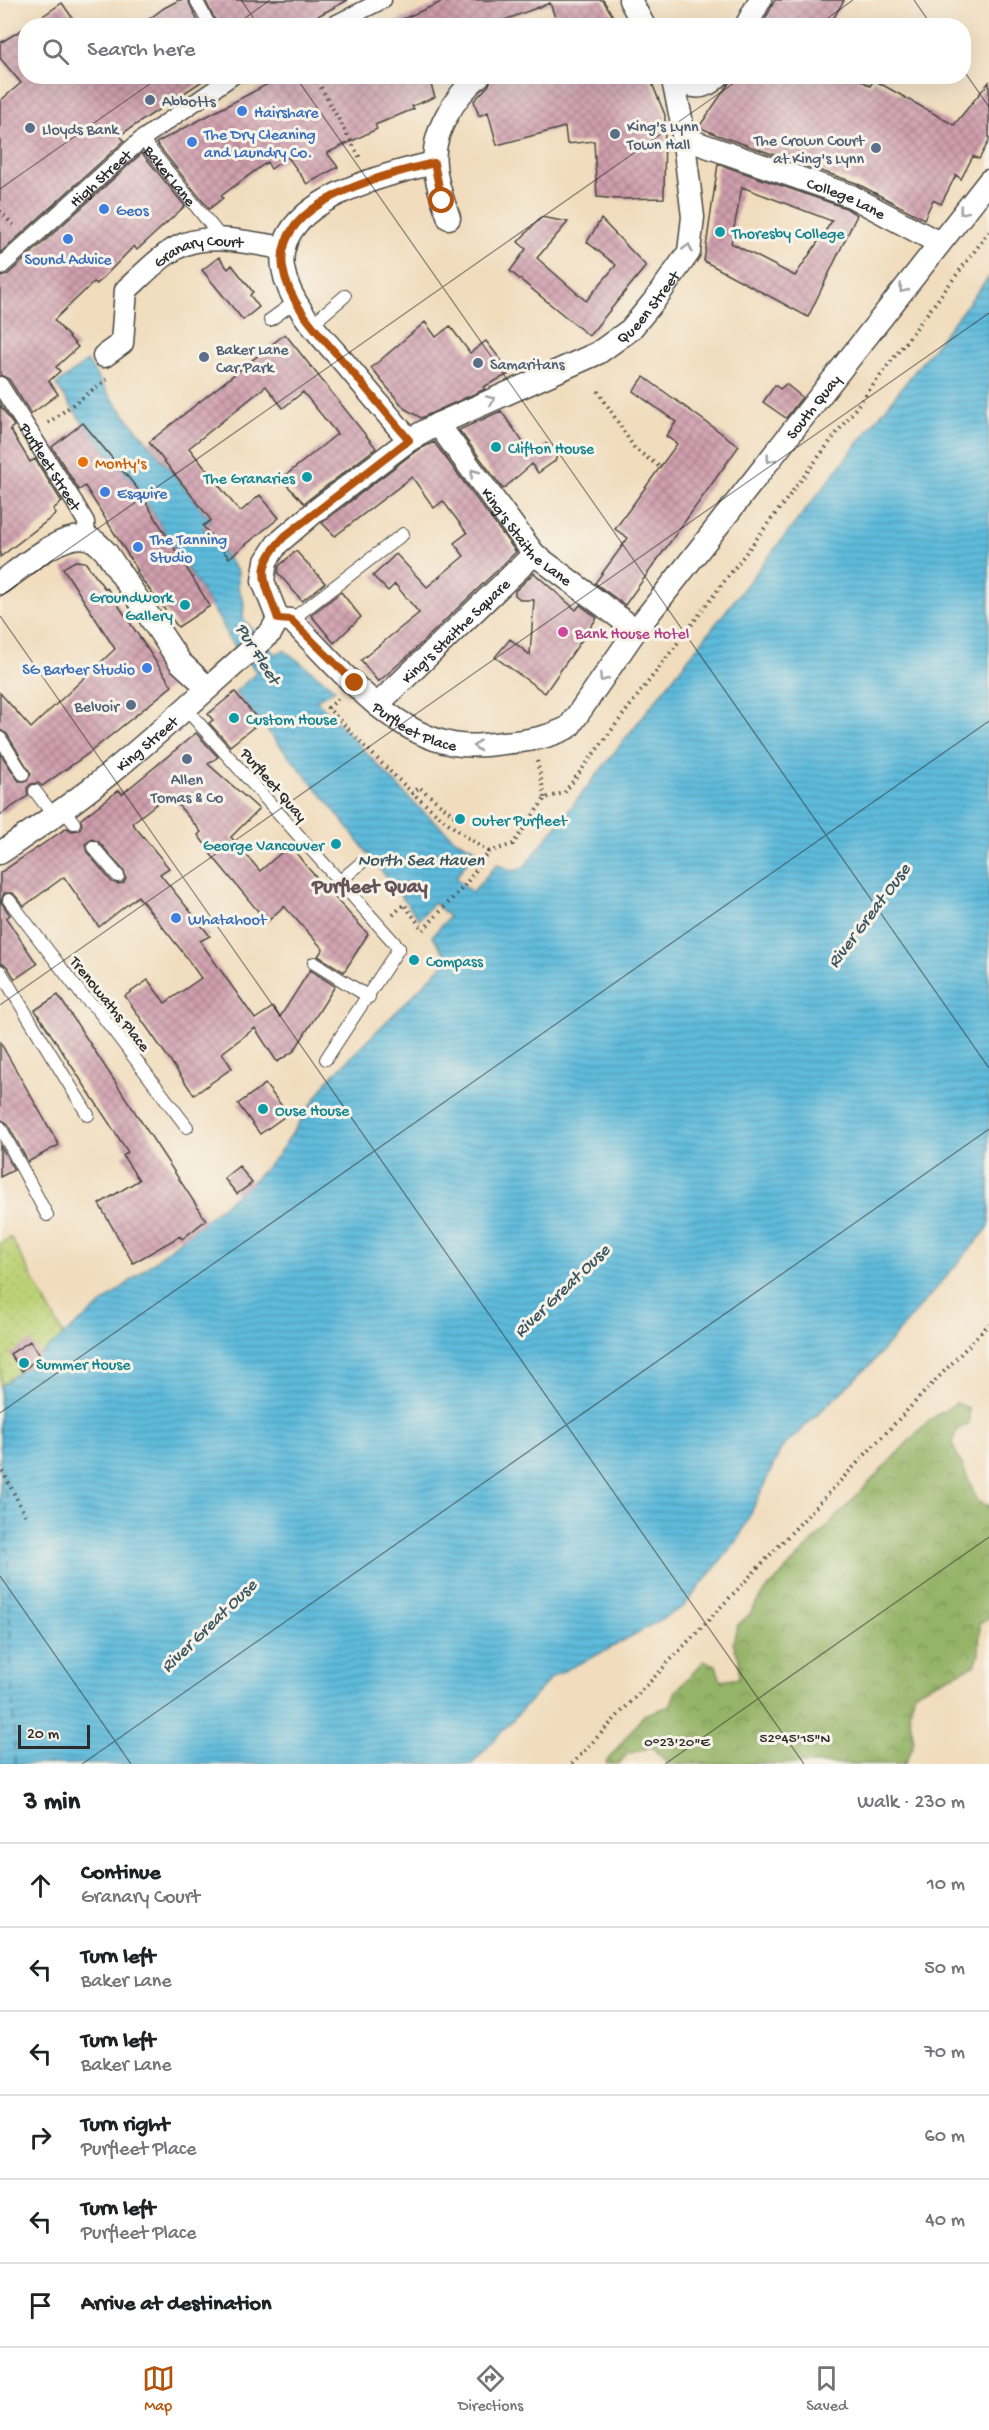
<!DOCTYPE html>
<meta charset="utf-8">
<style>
body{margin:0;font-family:"Gochi Hand",sans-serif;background:#f2f2f2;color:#202124}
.scale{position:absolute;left:18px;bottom:15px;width:72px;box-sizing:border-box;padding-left:6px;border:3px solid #2b2b2b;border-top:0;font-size:16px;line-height:21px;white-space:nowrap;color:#2b2b2b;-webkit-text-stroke:4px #f7f3e8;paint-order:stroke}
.stop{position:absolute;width:18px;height:18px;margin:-14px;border:4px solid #b45309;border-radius:50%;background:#fff}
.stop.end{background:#b45309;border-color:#fff;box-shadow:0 2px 6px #0008}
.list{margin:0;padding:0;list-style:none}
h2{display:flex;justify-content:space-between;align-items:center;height:78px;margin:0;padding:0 24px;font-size:26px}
h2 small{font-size:20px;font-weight:400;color:#757577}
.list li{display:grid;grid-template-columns:39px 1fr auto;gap:18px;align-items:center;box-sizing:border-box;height:84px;padding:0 24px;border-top:2px solid #e0e0e0}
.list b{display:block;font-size:22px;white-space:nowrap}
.list p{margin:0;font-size:20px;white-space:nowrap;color:#757577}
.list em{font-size:20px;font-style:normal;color:#757577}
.icon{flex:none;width:33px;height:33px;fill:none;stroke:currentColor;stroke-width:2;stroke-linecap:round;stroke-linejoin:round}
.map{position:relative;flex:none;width:989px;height:1764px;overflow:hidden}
.search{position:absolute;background:#fff;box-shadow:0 6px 24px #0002;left:18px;right:18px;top:18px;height:66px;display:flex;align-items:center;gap:15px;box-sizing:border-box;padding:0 21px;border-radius:24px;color:#757577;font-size:22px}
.sheet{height:582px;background:#fff}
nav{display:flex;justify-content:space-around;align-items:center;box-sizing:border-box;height:84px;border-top:2px solid #e0e0e0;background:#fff;font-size:16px;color:#757577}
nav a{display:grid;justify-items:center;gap:3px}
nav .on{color:#b45309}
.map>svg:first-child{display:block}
.green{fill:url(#green-dots);stroke:#747e50;stroke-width:1.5}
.forest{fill:url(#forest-crowns);stroke:#607049;stroke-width:1.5}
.water{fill:url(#water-rules);stroke:#447384;stroke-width:1.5}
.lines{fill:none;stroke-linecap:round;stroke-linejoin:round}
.ferry{stroke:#3a5660;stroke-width:1.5;stroke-dasharray:8 6;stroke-linecap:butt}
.building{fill:url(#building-cross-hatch);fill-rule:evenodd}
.service-casing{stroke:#494641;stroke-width:14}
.pedestrian-casing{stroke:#494641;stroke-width:19}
.minor-casing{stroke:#494641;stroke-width:25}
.path{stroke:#494641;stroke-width:4;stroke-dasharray:1.5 4.5;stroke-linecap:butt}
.service{stroke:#fff;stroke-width:12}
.pedestrian{stroke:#fff;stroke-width:16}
.minor{stroke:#fff;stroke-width:22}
.oneway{stroke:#a0a0a0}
.route{stroke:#b45309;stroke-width:8}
.ticks{fill:none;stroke:#2b2b2b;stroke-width:1.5;stroke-opacity:0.45}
.service-dot{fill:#5c6f8a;stroke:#f7f3e8;stroke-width:2}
.shop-dot{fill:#3f7fe0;stroke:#f7f3e8;stroke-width:2}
.culture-dot{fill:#0f9aa8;stroke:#f7f3e8;stroke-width:2}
.food-dot{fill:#e8710a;stroke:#f7f3e8;stroke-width:2}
.hotel-dot{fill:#d1479c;stroke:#f7f3e8;stroke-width:2}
.labels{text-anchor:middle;stroke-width:6;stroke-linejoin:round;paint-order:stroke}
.service-label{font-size:16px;fill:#4e5e75;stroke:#f7f3e8;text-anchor:start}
.shop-label{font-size:16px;fill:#366cbe;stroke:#f7f3e8;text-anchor:start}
.street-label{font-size:16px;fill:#2b2b2b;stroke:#f7f3e8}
.culture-label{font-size:16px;fill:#0d838f;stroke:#f7f3e8;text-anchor:start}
.food-label{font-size:16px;fill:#c56008;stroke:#f7f3e8;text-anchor:start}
.hotel-label{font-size:16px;fill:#b23c85;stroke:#f7f3e8;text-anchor:start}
.water-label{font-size:18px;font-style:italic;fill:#3a5660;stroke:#f7f3e8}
.quarter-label{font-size:20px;font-weight:bold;fill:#655459;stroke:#f7f3e8}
.ticks-label{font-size:15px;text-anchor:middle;fill:#2b2b2b;stroke:#f7f3e8;stroke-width:6;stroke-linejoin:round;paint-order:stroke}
</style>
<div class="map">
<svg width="989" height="1764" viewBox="0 0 989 1764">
<defs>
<pattern id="green-dots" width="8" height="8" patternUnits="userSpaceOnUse" patternTransform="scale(1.5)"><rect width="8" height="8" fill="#bcd276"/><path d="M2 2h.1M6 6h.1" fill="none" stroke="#a2b466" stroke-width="1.8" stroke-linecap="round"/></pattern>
<pattern id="forest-crowns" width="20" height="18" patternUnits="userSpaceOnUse" patternTransform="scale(1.5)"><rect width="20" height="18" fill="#95b467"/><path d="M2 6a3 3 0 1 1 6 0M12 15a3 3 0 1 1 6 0" fill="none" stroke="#7a9355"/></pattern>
<pattern id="water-rules" width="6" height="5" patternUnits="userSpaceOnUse" patternTransform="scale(1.5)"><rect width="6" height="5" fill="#5ebbdc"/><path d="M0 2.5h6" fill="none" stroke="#4e98b3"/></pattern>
<pattern id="building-cross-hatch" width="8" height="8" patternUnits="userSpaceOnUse" patternTransform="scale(1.5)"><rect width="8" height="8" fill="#d09fae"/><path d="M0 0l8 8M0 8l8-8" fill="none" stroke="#a9828e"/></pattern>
</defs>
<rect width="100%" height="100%" fill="#f7f3e8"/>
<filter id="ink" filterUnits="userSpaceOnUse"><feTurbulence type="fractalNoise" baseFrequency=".0167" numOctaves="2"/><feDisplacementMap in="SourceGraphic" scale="12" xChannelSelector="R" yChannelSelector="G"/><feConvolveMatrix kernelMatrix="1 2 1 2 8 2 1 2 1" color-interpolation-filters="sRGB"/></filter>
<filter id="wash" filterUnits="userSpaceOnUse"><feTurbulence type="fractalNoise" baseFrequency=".008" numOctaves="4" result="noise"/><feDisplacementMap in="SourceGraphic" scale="24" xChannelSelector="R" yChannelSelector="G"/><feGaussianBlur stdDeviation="1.35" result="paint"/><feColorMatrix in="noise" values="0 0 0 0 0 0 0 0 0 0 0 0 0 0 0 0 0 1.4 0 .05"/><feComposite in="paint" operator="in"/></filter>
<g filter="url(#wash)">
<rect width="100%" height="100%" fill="#f1ddbe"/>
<!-- green -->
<path class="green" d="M11 1238 64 1336 0 1387V1243Z"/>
<!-- forest -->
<path class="forest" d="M956 1403 969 1408V1423L957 1430 952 1443 978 1501 989 1506V1619L980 1622 979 1654 975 1665 915 1692 909 1713 914 1742 905 1764H668L652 1747 627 1754 619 1764H607L606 1762 644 1715 670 1706 676 1691 704 1661 716 1665 721 1681 739 1678V1659L733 1643 737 1626 750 1614 761 1596 928 1421Z"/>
<!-- water -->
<path class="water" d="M989 277V1227L872 1363 781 1449 739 1538 683 1607 607 1650 553 1676 472 1764H0V1387L252 1182 277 1156 328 1080 446 962 445 954 432 936 449 917 434 902 419 919 327 801 235 692 257 672 228 638 223 625 137 488 83 423 56 385 87 361 108 394 211 520 203 527 238 572V587L244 603 243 619 275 654 284 650 335 689 316 700 418 807 455 839 475 849 456 878 472 893 497 864 513 871 524 867Z"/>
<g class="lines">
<!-- ferry -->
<path class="ferry" d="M5 1476 15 1764"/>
</g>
<g id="blocks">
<!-- building -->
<path class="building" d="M179 0H188L200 26H140L164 8Z
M205 0H348L299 26H218Z
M446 0H603L619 26H558L550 3 488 26H387Z
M775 0H844L829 26H762Z
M62 3 78 26H28Z
M26 27V78L27 76H210L120 135 124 141 0 253V101L21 83 0 58V43Z
M283 76H428L435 97 412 106 414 109 375 125 377 129 327 153 338 167 307 184 288 157 271 169 267 162 221 196 223 198 209 209 156 143Z
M492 76H649L665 115 664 198 618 199 597 197 594 141 567 144 565 127 497 145 488 112 479 116 474 101 489 85Z
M734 76H854L870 86 874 80 954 125 989 82V141L979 159 973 156 961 179 956 175 941 204 933 200 924 219 856 183 717 135 699 127Z
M142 153 185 206 137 250 134 246 97 284 94 282 54 320 78 347 56 367 60 371 49 381 58 394 31 414 9 379 0 375V277L7 275Z
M718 164 846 208 857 215 808 317 704 261ZM742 187 832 221 795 276 731 243Z
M541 217 568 222 537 258 586 301 616 265 587 242 601 219 646 266 589 336 510 271 526 249 518 242Z
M219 257 228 269 232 265 253 292 250 295 259 307 243 320 202 270Z
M425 322 436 337 450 326 470 353 486 341 511 373 483 387 485 389 421 418 405 409 371 368Z
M285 334 376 448 304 503 281 479 337 434 303 392 283 408 266 386 189 448 240 512 260 495 279 518 229 558 203 526 211 520 149 442Z
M644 377 739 446 625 605 595 583 628 538 615 529 677 444 666 436 676 422 633 391Z
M786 384 802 397 786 418 763 402 775 385 780 389Z
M0 405 14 426 10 429 30 462 35 459 62 502 53 509 56 514 0 557Z
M501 411 532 455 546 444 559 451 555 461 538 473 532 464 503 489 459 430Z
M83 423 137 488 210 606 178 627 136 572 138 571 85 486 79 490 52 447Z
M434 442 516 552 408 656 378 682 361 660 419 613 395 584 388 591 373 576 396 554 427 587 464 556 454 543 467 533 443 501 434 508 412 477 335 536 322 523 416 451Z
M296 551 325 583 302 601 278 573 279 566Z
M75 561 85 562 105 589 107 588 172 686 89 753 42 786 38 783 31 784 27 788 28 796 0 815V753L19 781H27L31 774 7 734 0 730V693L31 728 115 649 63 568Z
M534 573 576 610 580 605 597 618 545 693 495 657 510 639 530 655 534 600H521L515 595V591Z
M341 592 361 617 334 643 311 615Z
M235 692 260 722 230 746 209 723 213 720 208 714Z
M196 733 218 757 208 764 259 809 231 837 260 871 290 845 307 867 368 934 344 972 318 956 323 949 284 906 267 922 209 852 210 851 198 835 201 832 169 794 132 823 169 868 160 874 210 936 200 941 255 1019 273 1007 280 1017 310 970 335 986 294 1051 277 1062 255 1028 222 1053 232 1068 194 1095 125 996 148 980 165 1003 201 978 181 950 138 896 99 927 64 877 24 906 13 893H4L1 902 10 915 6 918 37 964 15 979 7 966 0 963V873L67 828 72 831 79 830 82 825 81 819 119 790 122 794ZM92 839 99 842 124 871 126 878 123 883 119 884 112 882 87 852 85 844Z
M58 995 206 1220 182 1239 180 1236 133 1263 99 1204 139 1180 123 1156 128 1152 35 1010Z
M0 1042 59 1145 28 1162 7 1123 0 1119Z
M265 1084 288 1114 260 1134 238 1104Z
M0 1145 14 1170 0 1177Z
M239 1166 252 1183 237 1194 224 1178Z
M30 1341 41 1356 22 1371 10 1354Z"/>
</g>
</g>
<g filter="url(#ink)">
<use href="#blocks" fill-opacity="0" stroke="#494641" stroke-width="1.5"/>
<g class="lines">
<defs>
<g id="service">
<path d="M196 0 210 26"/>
<path id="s1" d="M142 139 223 240"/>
<path d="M270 320 296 301"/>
<path d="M312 324 345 296"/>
<path d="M291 620 403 534"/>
<path d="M186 709 399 948 326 1059"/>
<path d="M0 738 23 774"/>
<path d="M35 791 54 816"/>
<path d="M63 809 74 823"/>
<path d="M93 847 118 876"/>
<path d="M339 882 361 863"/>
<path d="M9 900 82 995 98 1010 187 1127"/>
<path d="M314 963 369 997"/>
<path d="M0 971 88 1115"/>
<path d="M0 1127 47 1215"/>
</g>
<g id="pedestrian">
<path d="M331 26 383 0"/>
<path id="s2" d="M0 267 142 139 233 76"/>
<path id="s3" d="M0 385 75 503 86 522 87 538"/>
</g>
<g id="minor">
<path d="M630 0 644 26"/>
<path d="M746 26 760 0"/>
<path d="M673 78C690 87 703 92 718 76"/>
<path id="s4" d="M683 138 851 196 939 243"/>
<path d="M449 218C443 201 436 183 435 165 431 133 455 96 479 76"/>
<path id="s5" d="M104 356 122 343 126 290C144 274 162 253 185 244 215 233 253 244 284 248"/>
<path id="s6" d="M438 424 534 554 636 630"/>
<path d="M409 440C389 416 368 391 348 367 324 339 289 306 283 268 273 201 386 174 434 163"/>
<path d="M0 583C21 568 61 532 87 538 96 540 100 546 106 552L180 662 208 688"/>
<path id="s7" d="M278 619 291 620C335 664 389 733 453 744 469 747 486 745 503 743 527 741 548 738 569 727L636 630 989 181"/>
<path id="s8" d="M278 619 263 581 266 561 277 544 318 509 409 440 438 424 598 353 630 330 654 301 689 252 693 217 681 118 672 76"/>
<path id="s9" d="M377 705 534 554"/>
<path id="s10" d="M0 853C37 828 74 803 108 775 165 729 217 679 271 632L278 619"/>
</g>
</defs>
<!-- service casing -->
<use href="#service" class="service-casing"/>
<!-- pedestrian casing -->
<use href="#pedestrian" class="pedestrian-casing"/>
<!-- minor casing -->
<use href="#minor" class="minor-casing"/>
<!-- path -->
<path class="path" d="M318 82 361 160
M0 211 16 228
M598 391 635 449 660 467
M48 423 109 378
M338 699 328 708C379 761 426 812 489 852
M537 761 545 798
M412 794 419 787 457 818 459 815
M393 915 404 904 423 930 465 885 489 852 513 844 545 798 564 793 989 232
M0 1466 25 1515
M572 1764 989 1324"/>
<!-- service -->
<use href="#service" class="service"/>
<!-- pedestrian -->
<use href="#pedestrian" class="pedestrian"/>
<!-- minor -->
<use href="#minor" class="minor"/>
</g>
<!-- one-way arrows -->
<defs><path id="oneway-chevron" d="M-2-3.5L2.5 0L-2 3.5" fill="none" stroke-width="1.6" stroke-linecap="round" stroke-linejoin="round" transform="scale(1.5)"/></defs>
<g class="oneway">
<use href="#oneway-chevron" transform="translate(963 211) rotate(128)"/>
<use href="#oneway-chevron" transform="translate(688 248) rotate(-75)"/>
<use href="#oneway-chevron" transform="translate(903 289) rotate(128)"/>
<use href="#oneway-chevron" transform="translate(491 400) rotate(-24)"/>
<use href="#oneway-chevron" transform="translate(770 459) rotate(128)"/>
<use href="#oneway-chevron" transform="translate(474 473) rotate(-127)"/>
<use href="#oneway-chevron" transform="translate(603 678) rotate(124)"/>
<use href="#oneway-chevron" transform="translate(477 746) rotate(177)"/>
</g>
</g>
<g class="lines" filter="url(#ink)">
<!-- route -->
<path class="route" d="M355 683 291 620 278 619C265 580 252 570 285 536L409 440C389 416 368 391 348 367 324 339 289 306 283 268 273 201 386 174 434 163L442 201"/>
</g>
<!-- ticks -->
<path class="ticks" d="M241 0 259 26M914 0 932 26M234 26 270 0M817 26 853 0M964 71 989 107M295 76 989 1068M0 189 161 76M0 597 744 76M0 616 804 1764M0 1005 989 313M0 1413 989 721M0 1576 131 1764M82 1764 989 1129M665 1764 989 1537"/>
<!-- markers -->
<g class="service-dot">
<circle cx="150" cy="100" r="6"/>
<circle cx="30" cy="128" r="6"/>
<circle cx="615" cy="134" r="6"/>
<circle cx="876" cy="148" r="6"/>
<circle cx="204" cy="357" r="6"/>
<circle cx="478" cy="363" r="6"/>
<circle cx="131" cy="705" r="6"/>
<circle cx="187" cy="759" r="6"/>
</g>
<g class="shop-dot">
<circle cx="242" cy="111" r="6"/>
<circle cx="192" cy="142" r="6"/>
<circle cx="104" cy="209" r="6"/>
<circle cx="68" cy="239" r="6"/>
<circle cx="105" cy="492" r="6"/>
<circle cx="138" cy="547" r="6"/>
<circle cx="147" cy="668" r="6"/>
<circle cx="176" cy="918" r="6"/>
</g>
<g class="culture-dot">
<circle cx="720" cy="232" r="6"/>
<circle cx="496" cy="447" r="6"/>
<circle cx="307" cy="477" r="6"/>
<circle cx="185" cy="605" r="6"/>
<circle cx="234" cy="718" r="6"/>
<circle cx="460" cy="819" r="6"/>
<circle cx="336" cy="844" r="6"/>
<circle cx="414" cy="960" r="6"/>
<circle cx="263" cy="1109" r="6"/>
<circle cx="24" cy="1363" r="6"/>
</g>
<circle class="food-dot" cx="83" cy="462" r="6"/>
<circle class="hotel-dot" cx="563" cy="632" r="6"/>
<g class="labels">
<!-- service labels -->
<g class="service-label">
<text x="162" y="106">Abbotts</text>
<text x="627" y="131">King's Lynn<tspan x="627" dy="18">Town Hall</tspan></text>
<text x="42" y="134">Lloyds Bank</text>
<text x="864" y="145" text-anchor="end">The Crown Court<tspan x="864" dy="18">at King's Lynn</tspan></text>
<text x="216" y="354">Baker Lane<tspan x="216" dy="18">Car Park</tspan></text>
<text x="490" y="369">Samaritans</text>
<text x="119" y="711" text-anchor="end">Belvoir</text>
<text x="187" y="784" text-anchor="middle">Allen<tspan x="187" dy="18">Tomas &amp; Co</tspan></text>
</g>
<!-- shop labels -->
<g class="shop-label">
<text x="254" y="117">Hairshare</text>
<text x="204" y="139">The Dry Cleaning<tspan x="204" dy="18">and Laundry Co.</tspan></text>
<text x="116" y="215">Geos</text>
<text x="68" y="264" text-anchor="middle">Sound Advice</text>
<text x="117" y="498">Esquire</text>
<text x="150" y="544">The Tanning<tspan x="150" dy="18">Studio</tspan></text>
<text x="135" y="674" text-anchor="end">SG Barber Studio</text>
<text x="188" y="924">Whatahoot</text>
</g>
<!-- street labels -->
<g class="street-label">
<text dy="6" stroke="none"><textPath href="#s1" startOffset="46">Baker Lane</textPath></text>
<text dy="6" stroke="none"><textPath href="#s2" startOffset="134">High Street</textPath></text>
<text dy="6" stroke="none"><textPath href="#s4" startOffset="174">College Lane</textPath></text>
<text dy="6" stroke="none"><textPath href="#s5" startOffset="162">Granary Court</textPath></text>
<text dy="6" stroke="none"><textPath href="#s8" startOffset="526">Queen Street</textPath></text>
<text dy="6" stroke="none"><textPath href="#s7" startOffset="742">South Quay</textPath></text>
<text dy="6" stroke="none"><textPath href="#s3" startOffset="96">Purfleet Street</textPath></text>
<text dy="6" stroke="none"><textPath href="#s6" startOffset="144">King's Staithe Lane</textPath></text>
<text dy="6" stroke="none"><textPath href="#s9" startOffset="108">King's Staithe Square</textPath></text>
<text dy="6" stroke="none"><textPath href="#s7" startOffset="178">Purfleet Place</textPath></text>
<text dy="6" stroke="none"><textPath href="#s10" startOffset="183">King Street</textPath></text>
<text transform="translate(275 784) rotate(49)" y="6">Purfleet Quay</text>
<text transform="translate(111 1003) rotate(51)" y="6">Trenowaths Place</text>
</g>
<!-- culture labels -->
<g class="culture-label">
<text x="732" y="238">Thoresby College</text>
<text x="508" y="453">Clifton House</text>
<text x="295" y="483" text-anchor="end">The Granaries</text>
<text x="173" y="602" text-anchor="end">GroundWork<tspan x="173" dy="18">Gallery</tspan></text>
<text x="246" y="724">Custom House</text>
<text x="472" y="825">Outer Purfleet</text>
<text x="324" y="850" text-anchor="end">George Vancouver</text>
<text x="426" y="966">Compass</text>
<text x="275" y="1115">Ouse House</text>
<text x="36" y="1369">Summer House</text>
</g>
<!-- food labels -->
<g class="food-label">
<text x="95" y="468">Monty's</text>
</g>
<!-- hotel labels -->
<g class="hotel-label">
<text x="575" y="638">Bank House Hotel</text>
</g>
<!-- water labels -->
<g class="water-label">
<text transform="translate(259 653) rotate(58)" y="6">Pur Fleet</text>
<text x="421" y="865">North Sea Haven</text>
<text transform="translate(868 915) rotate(-53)" y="6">River Great Ouse</text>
<text transform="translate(561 1290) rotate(-44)" y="6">River Great Ouse</text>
<text transform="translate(208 1625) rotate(-44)" y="6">River Great Ouse</text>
</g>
<!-- quarter labels -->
<g class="quarter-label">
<text x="370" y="892">Purfleet Quay</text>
</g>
</g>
<g class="ticks-label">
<text x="795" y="1742">52°45'15"N</text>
<text x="677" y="1746">0°23'20"E</text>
</g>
</svg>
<div class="scale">20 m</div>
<div class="stop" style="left:442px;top:201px"></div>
<div class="stop end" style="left:355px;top:683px"></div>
<div class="search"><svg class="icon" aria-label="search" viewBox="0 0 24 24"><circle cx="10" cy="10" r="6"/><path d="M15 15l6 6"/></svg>Search here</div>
</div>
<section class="sheet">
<h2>3 min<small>Walk · 230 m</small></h2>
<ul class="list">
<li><svg class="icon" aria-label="ahead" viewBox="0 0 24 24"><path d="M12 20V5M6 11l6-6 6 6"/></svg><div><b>Continue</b><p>Granary Court</p></div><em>10 m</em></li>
<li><svg class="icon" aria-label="left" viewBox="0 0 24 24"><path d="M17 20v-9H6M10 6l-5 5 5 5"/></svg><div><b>Turn left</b><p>Baker Lane</p></div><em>50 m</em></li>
<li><svg class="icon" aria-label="left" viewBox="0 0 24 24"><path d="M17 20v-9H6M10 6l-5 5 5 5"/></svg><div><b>Turn left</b><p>Baker Lane</p></div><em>70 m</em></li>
<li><svg class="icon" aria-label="right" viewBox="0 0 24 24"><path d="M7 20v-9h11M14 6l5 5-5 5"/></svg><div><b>Turn right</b><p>Purfleet Place</p></div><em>60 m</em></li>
<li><svg class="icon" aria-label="left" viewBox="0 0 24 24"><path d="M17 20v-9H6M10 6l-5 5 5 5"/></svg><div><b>Turn left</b><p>Purfleet Place</p></div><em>40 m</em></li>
<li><svg class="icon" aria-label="arrive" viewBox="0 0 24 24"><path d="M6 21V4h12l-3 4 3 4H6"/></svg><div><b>Arrive at destination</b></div></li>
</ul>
</section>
<nav>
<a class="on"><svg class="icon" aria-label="map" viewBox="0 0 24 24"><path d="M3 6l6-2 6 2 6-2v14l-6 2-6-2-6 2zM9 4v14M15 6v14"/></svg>Map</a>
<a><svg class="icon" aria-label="directions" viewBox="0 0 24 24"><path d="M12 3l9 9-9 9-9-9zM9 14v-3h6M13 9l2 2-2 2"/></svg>Directions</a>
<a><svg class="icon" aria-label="saved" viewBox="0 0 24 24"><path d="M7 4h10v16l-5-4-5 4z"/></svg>Saved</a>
</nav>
